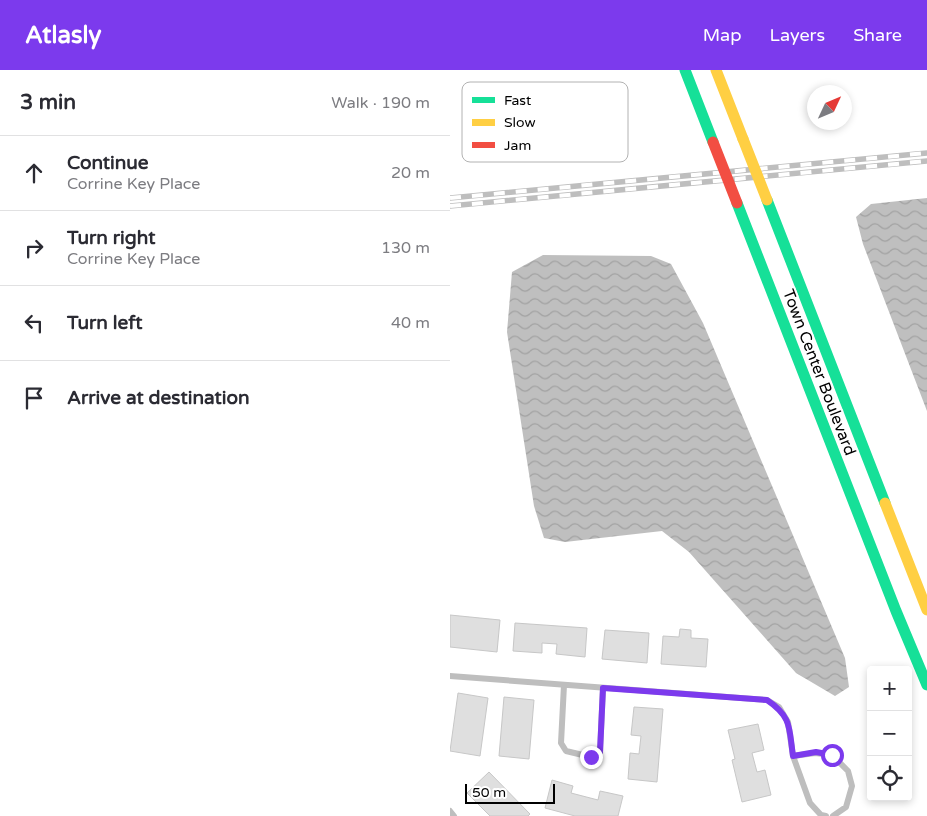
<!DOCTYPE html>
<meta charset="utf-8">
<style>
body{margin:0;font-family:"Varela Round",sans-serif;background:#f2f2f3;color:#2b2b33}
.controls{position:absolute;right:15px;bottom:15px;display:grid;overflow:hidden;border-radius:5px;box-shadow:0 2px 8px #0003}
.controls button{width:45px;height:45px;display:grid;place-items:center;padding:0;border:0;border-bottom:1px solid #e1e1e2;background:#fff;color:#2b2b33;font:25px sans-serif}
.compass{position:absolute;left:357px;top:15px;width:45px;height:45px;border-radius:50%;background:#fff;box-shadow:0 2px 8px #0003;rotate:46deg}
.scale{position:absolute;left:15px;bottom:12px;width:90px;box-sizing:border-box;padding-left:5px;border:2px solid #000;border-top:0;font-size:14px;line-height:18px;white-space:nowrap;color:#000;-webkit-text-stroke:4px #fff;paint-order:stroke}
.stop{position:absolute;width:15px;height:15px;margin:-11px;border:4px solid #7c3aed;border-radius:50%;background:#fff}
.stop.end{background:#7c3aed;border-color:#fff;box-shadow:0 1px 5px #0008}
.list{margin:0;padding:0;list-style:none}
h2{display:flex;justify-content:space-between;align-items:center;height:65px;margin:0;padding:0 20px;font-size:21px}
h2 small{font-size:16px;font-weight:400;color:#7c7c81}
.list li{display:grid;grid-template-columns:32px 1fr auto;gap:15px;align-items:center;box-sizing:border-box;height:75px;padding:0 20px;border-top:1px solid #e1e1e2}
.list b{display:block;font-size:19px;white-space:nowrap}
.list p{margin:0;font-size:16px;white-space:nowrap;color:#7c7c81}
.list em{font-size:16px;font-style:normal;color:#7c7c81}
.icon{flex:none;width:28px;height:28px;fill:none;stroke:currentColor;stroke-width:2;stroke-linecap:round;stroke-linejoin:round}
.map{position:relative;flex:none;width:477px;height:746px;overflow:hidden}
header{display:flex;align-items:center;gap:30px;box-sizing:border-box;height:70px;padding:0 25px;background:#7c3aed;color:#fff}
header strong{font-size:24px}
nav{display:flex;gap:28px;margin-inline-start:auto;font-size:18px}
main{display:flex}
aside{flex:1;background:#fff}
.map>svg:first-child{display:block}
.water{fill:url(#water-waves)}
.building{fill:#dfdfdf;stroke:#c7c7c7}
.lines{fill:none;stroke-linecap:round;stroke-linejoin:round}
.lane{stroke:#bebebe;stroke-width:6}
.fast{stroke:#16e098;stroke-width:11}
.slow{stroke:#ffcf43;stroke-width:11}
.rail-casing{stroke:#bebebe;stroke-width:5.5}
.rail{stroke:#fff;stroke-width:4;stroke-dasharray:11;stroke-linecap:butt}
.slow-bridge{stroke:#ffcf43;stroke-width:11}
.jam-bridge{stroke:#f24e42;stroke-width:11}
.route{stroke:#7c3aed;stroke-width:6}
.labels{text-anchor:middle;stroke-width:4;stroke-linejoin:round;paint-order:stroke}
.street-label{font-size:16px;fill:#000;stroke:#fff}
.key{fill:#fff;stroke:#b2b2b2;stroke-width:1}
.key-label{font-size:14px;fill:#000}
</style>
<header>
<strong>Atlasly</strong>
<nav><a>Map</a><a>Layers</a><a>Share</a></nav>
</header>
<main>
<aside>
<h2>3 min<small>Walk · 190 m</small></h2>
<ul class="list">
<li><svg class="icon" aria-label="ahead" viewBox="0 0 24 24"><path d="M12 20V5M6 11l6-6 6 6"/></svg><div><b>Continue</b><p>Corrine Key Place</p></div><em>20 m</em></li>
<li><svg class="icon" aria-label="right" viewBox="0 0 24 24"><path d="M7 20v-9h11M14 6l5 5-5 5"/></svg><div><b>Turn right</b><p>Corrine Key Place</p></div><em>130 m</em></li>
<li><svg class="icon" aria-label="left" viewBox="0 0 24 24"><path d="M17 20v-9H6M10 6l-5 5 5 5"/></svg><div><b>Turn left</b></div><em>40 m</em></li>
<li><svg class="icon" aria-label="arrive" viewBox="0 0 24 24"><path d="M6 21V4h12l-3 4 3 4H6"/></svg><div><b>Arrive at destination</b></div></li>
</ul>
</aside>
<div class="map">
<svg width="477" height="746" viewBox="0 0 477 746">
<defs>
<pattern id="water-waves" width="16" height="10" patternUnits="userSpaceOnUse" patternTransform="scale(1.25)"><rect width="16" height="10" fill="#bfbfbf"/><path d="M0 5q4-4 8 0t8 0" fill="none" stroke="#a2a2a2"/></pattern>
</defs>
<rect width="100%" height="100%" fill="#fff"/>
<!-- water -->
<path class="water" d="M477 128V341L413 174 406 147 421 134Z
M93 185 201 186 221 194 253 253 395 588 399 617 385 626 346 603 239 482 212 461 115 472 94 468 84 436 57 262 62 202Z"/>
<!-- building -->
<path class="building" d="M0 545 50 550 47 582 0 577Z
M65 553 137 558 135 587 106 584 107 574 92 573V583L63 581Z
M230 559 241 560V568L258 569 256 597 211 594 213 566 229 567Z
M155 560 199 563 197 593 152 589Z
M8 623 38 628 30 686 0 681Z
M54 627 84 630 79 689 49 686Z
M184 637 213 639 207 712 178 709 180 683 189 684 191 666 181 665Z
M308 654 314 680 302 683 307 702 315 700 321 725 292 732 282 690 285 689 278 660Z
M39 702 80 744 78 746H40L17 723Z
M102 710 123 716 121 723 148 730 150 721 173 726 168 746H125L95 738Z"/>
<g class="lines">
<!-- lane -->
<path class="lane" d="M0 606 317 630 329 637 338 652 343 686 360 733 371 745 376 746
M114 615 111 673 116 681 141 687 150 682 153 618
M343 686 365 683 382 685 398 701 402 716 396 737 383 746
M0 741 4 746"/>
<!-- fast -->
<path class="fast" d="M235 0 263 72
M317 130 435 433
M287 133 446 541 477 615"/>
<!-- slow -->
<path class="slow" d="M266 0 293 69
M435 433 477 540"/>
<defs>
<path id="rail" d="M0 128 477 83
M0 136 477 91"/>
</defs>
<!-- rail casing -->
<use href="#rail" class="rail-casing"/>
<!-- rail -->
<use href="#rail" class="rail"/>
<!-- slow-bridge -->
<path class="slow-bridge" d="M293 69 317 130"/>
<!-- jam-bridge -->
<path class="jam-bridge" d="M263 72 287 133"/>
</g>
<g class="lines">
<!-- route -->
<path class="route" d="M141 687 150 682 153 618 317 630C342 647 339 658 343 686L366 682 382 685"/>
</g>
<g class="labels">
<!-- street labels -->
<g class="street-label">
<text transform="translate(370 302) rotate(69)" y="6">Town Center Boulevard</text>
</g>
</g>
<!-- legend -->
<rect x="12" y="12" width="166" height="80" rx="8" class="key"/>
<rect x="22" y="27" width="23" height="6" fill="#16e098"/>
<rect x="22" y="49" width="23" height="7" fill="#ffcf43"/>
<rect x="22" y="72" width="23" height="6" fill="#f24e42"/>
<g class="key-label">
<text x="54" y="35">Fast</text>
<text x="54" y="57">Slow</text>
<text x="54" y="80">Jam</text>
</g>
</svg>
<div class="controls">
<button>+</button>
<button>−</button>
<button><svg class="icon" aria-label="locate" viewBox="0 0 24 24"><circle cx="12" cy="12" r="6"/><path d="M12 2v4M12 18v4M2 12h4M18 12h4"/></svg></button>
</div>
<svg class="compass" viewBox="-18 -18 36 36"><path d="M0-13l5 13h-10z" fill="#e53935"/><path d="M0 13l5-13h-10z" fill="#7c7c81"/></svg>
<div class="scale">50 m</div>
<div class="stop" style="left:382px;top:685px"></div>
<div class="stop end" style="left:141px;top:687px"></div>
</div>
</main>
